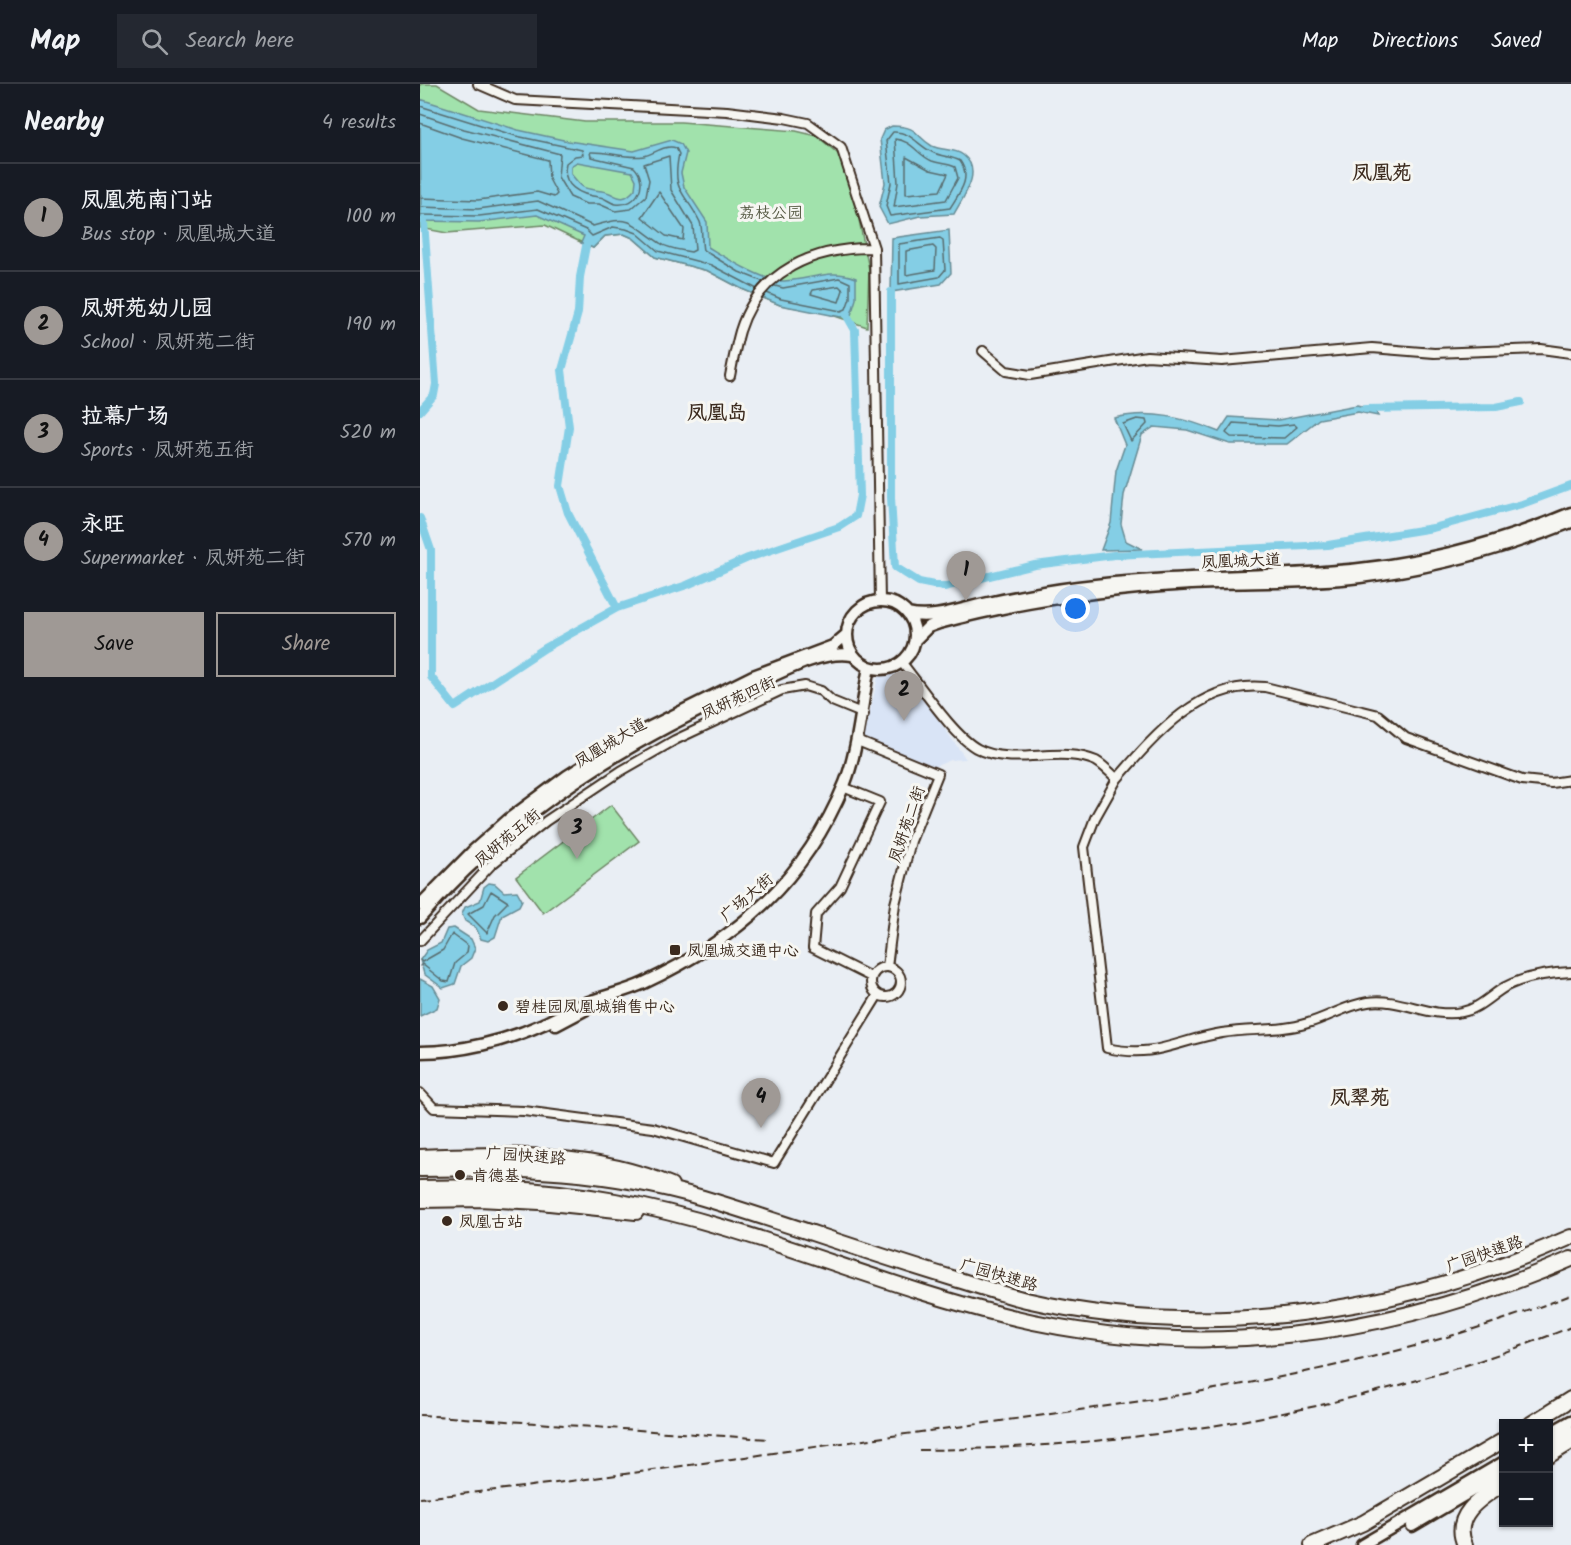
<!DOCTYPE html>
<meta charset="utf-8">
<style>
body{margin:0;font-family:Kalam,"LXGW WenKai TC",sans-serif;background:#242831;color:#f1f3f6}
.controls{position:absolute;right:18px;bottom:18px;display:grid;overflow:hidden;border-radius:0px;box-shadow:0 2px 4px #0004}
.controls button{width:54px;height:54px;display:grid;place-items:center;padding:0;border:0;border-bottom:2px solid #363941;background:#171b24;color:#f1f3f6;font:30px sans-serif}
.you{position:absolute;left:656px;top:525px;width:21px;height:21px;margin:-15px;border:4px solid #fff;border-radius:50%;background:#1a73e8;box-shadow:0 0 0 9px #1a73e833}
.badge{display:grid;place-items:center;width:39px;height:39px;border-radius:50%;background:#9f9995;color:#111;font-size:20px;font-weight:700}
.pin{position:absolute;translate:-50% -50px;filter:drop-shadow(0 2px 3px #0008)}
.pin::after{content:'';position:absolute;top:32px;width:21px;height:18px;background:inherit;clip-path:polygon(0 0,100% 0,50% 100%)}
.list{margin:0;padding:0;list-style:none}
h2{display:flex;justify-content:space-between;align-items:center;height:78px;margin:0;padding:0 24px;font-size:26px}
h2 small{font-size:20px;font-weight:400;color:#9ea1a6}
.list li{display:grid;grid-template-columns:39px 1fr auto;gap:18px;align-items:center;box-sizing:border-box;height:108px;padding:0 24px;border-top:2px solid #363941}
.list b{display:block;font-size:22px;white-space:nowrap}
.list p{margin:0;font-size:20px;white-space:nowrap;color:#9ea1a6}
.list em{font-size:20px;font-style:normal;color:#9ea1a6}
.actions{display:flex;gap:12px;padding:18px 24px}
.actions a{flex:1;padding:14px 0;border:2px solid #9f9995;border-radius:0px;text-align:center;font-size:21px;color:#9f9995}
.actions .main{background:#9f9995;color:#111}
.icon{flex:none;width:33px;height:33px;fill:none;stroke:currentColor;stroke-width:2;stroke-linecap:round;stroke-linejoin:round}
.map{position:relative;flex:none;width:1151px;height:1461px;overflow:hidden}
header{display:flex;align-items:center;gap:36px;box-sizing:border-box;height:84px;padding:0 30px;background:#171b24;border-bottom:2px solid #363941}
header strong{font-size:28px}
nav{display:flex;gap:33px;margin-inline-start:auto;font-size:21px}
.search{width:420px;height:54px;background:#242831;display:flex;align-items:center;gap:15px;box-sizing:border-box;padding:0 21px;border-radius:0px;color:#9ea1a6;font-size:22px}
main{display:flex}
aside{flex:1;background:#171b24}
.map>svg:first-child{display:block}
.built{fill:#d9e4f6}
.green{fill:#a1e2ac;stroke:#6e8665;stroke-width:1.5}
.water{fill:#84cee5;stroke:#678c95;stroke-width:1.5;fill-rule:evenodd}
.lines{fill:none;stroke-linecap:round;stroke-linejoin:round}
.shore{stroke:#586c6e;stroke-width:1.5}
.canal{stroke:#84cee5;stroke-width:8}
.street-casing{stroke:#3b2a1e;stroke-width:12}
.secondary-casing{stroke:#3b2a1e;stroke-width:15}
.highway-casing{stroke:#3b2a1e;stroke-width:18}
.street{stroke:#f6f6f2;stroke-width:8}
.secondary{stroke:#f6f6f2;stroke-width:10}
.highway{stroke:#f6f6f2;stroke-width:14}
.rail{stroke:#3b2a1e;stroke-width:2;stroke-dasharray:9 4.5;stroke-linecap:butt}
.poi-dot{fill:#3b2a1e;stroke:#f6f6f2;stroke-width:2}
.labels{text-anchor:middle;stroke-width:6;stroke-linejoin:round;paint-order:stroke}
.park-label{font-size:16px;fill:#545842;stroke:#f6f6f2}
.street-label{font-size:16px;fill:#3b2a1e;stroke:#f6f6f2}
.poi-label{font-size:16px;fill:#3b2a1e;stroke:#f6f6f2;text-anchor:start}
.quarter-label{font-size:20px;font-weight:bold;fill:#3b2a1e;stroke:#f6f6f2}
</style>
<header>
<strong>Map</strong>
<div class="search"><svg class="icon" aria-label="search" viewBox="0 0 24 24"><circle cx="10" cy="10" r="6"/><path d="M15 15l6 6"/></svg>Search here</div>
<nav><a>Map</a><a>Directions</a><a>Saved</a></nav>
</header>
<main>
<aside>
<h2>Nearby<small>4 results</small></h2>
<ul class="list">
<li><span class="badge">1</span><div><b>凤凰苑南门站</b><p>Bus stop · 凤凰城大道</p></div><em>100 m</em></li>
<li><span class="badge">2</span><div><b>凤妍苑幼儿园</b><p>School · 凤妍苑二街</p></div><em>190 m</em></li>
<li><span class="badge">3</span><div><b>拉幕广场</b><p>Sports · 凤妍苑五街</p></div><em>520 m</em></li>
<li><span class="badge">4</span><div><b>永旺</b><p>Supermarket · 凤妍苑二街</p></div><em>570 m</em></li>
</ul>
<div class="actions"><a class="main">Save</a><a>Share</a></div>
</aside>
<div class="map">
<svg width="1151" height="1461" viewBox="0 0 1151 1461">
<rect width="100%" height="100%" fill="#e9eef4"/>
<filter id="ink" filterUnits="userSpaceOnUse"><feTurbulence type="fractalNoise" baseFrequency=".0167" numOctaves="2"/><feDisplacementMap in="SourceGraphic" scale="12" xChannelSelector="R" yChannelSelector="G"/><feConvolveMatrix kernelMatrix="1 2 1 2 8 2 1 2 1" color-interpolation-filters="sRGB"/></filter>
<g filter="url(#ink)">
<!-- built -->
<path class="built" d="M476 590 488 593 546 675 531 676 511 684 446 658 444 653 458 593Z"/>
<!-- green -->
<path class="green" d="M0 0H17L59 25 165 38H261L376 47 397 52 423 74 436 121 449 185 447 243 403 228 360 221 322 205 288 187 235 173 213 154 204 150 185 152 173 164 125 141 27 149 0 144Z
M191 721 219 757 123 829 96 793Z"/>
<!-- water -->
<path class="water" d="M0 15 98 46 148 57 214 67 252 56 261 60 266 69 261 89 264 103 287 138 288 163C305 173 344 198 364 197 391 196 410 184 436 194V215L431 231 421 233 360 221 322 205 288 187 235 173 213 154 204 150 185 152 173 164 161 159 164 152 117 131 59 138 1 137ZM157 78 212 88 216 96 215 105C200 123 196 108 182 107 162 104 164 106 151 90V82Z
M472 42C499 42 495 52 512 62 522 67 534 64 543 71 564 87 543 113 534 130L500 132 468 140 459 123 465 99 460 55 464 46Z
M529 146 531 189 521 200 471 208 472 154Z
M937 321 955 326 958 332 938 328 899 335 867 360H810L767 346 734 343 722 351 704 411 701 440 706 457 722 465 681 466 691 439 696 387 705 361 694 334C730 325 765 334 799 348L809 333 858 336Z
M69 799 75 800 84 808 97 807 102 816 99 822 82 831 75 853 68 857 61 855 56 844 45 837 42 830 45 823 60 817 64 803Z
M34 844 51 855 55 864 51 874 41 882 35 900 23 904 4 890 0 876 7 866 21 859 27 845Z
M0 895 13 902 20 914 17 924 0 932Z"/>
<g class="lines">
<!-- shore -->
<path class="shore" d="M0 22 96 52 162 66 163 71 155 72 146 79C141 102 160 111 179 113 185 113 189 119 196 120 218 123 229 98 214 83L171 73 170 68C188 67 205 75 224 72 234 70 245 60 256 64L259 70C251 109 265 107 280 138 283 146 281 157 283 166L319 188 344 198
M0 30 44 45 140 70 138 93 150 113 166 120H179L195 127 211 125 226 112 229 96 224 80 249 72 251 106 273 142 275 166 271 168C262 166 248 165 240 159 210 140 213 129 173 142L118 117 58 125 0 123
M0 39 42 54 128 76 129 95 137 110 134 113 117 108 58 116 0 114
M473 48C491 47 497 61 512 68 521 73 531 72 540 77 552 94 540 108 530 124L470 132 466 122 471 99 466 57Z
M475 55C491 56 498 71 512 77 520 80 527 79 535 83L538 94 526 116 474 123 478 99Z
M486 73 510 86 528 90 520 107 486 110Z
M239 108 264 145 263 156 246 152 222 133Z
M0 131 59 132 118 125 166 146 172 152 193 143 206 145 217 149 238 167 291 181 337 205
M520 154 523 156 525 186 519 193 479 200V160Z
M513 162 516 165 515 186 486 191V167Z
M419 202 423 206 419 218 391 210 393 206Z
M347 209 361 215 421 227 426 225 430 214V199L419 194 363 204 355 202
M717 335 726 336 727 340 711 357 703 340Z
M813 339 858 342 874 340 877 343 864 354 811 353 806 349Z
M71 807 88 818 75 831 67 849 48 830 64 821Z
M0 876 2 878 23 866 32 850 48 862 47 869 35 879 29 898 23 897 2 880 0 882"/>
<!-- canal -->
<path class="canal" d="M166 162 160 193 158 229 142 286 149 343 140 402 148 429 197 524
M471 208V413L475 483 499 498 524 503 615 481 694 471 908 461 1013 444 1102 420 1151 402
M945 325 1076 323 1101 318
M0 327 14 311 16 300 4 137
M0 434 11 466V593L35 623 125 564 197 524 267 501 328 474 419 443 436 432 440 411 435 246 427 232"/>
<defs>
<path id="street" d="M58 0 95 16 307 27 364 34 388 39 421 63 454 164 460 517
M563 267 586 287 610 291 727 272 802 277 952 264 1014 269 1121 265 1151 269
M310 292C313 277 316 261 320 247 339 186 395 163 454 164
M482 579C500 601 534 653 558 665 594 683 639 661 676 677 683 681 691 689 697 695L675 734 664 763 687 964C737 975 757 956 802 949 831 944 860 948 888 939 909 933 927 921 948 918 981 913 1010 935 1042 928 1059 925 1071 911 1085 903 1106 892 1128 889 1151 888
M440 658 518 690 491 757 475 820 467 883
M697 695C735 651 782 596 845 603L958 631 986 654 1102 696 1131 699 1151 696
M423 703 460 718 420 803 396 830 393 864 451 893
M0 857 71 781 126 737 201 687 255 656 362 606 385 602 401 607 412 617 444 630
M451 898a15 15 0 1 1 30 0a15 15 0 1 1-30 0Z
M0 1009 14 1024 104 1027 233 1044 354 1079 458 911"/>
<path id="secondary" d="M427 551a34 34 0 1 1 68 0a34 34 0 1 1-68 0Z
M488 530C513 536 540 525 564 520 595 513 627 507 658 503 740 492 822 494 904 488 988 483 1074 462 1151 429
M495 556 508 543 519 539C601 517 686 505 771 500 827 497 884 500 940 493 1012 484 1083 465 1151 438
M0 821 54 766 89 735 147 692 204 656 333 592 413 562 426 551
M0 834C94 726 204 659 333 601 362 588 401 566 432 571
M136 941 170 923
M0 968C41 968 86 957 123 940 137 934 150 926 164 920 183 912 205 908 224 899 318 855 385 796 425 699 438 666 442 619 449 583
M1128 1350 1151 1337
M1128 1361 1151 1347
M992 1442 1084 1388
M942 1461 1084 1378"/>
<path id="highway" d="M0 1073C80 1069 177 1069 251 1101
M0 1085C95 1083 191 1087 283 1114 366 1139 448 1169 532 1194 556 1201 581 1210 606 1216 790 1258 980 1229 1151 1153
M0 1104C66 1102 130 1105 195 1117 328 1141 452 1199 583 1231 776 1279 969 1254 1151 1175
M0 1116 59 1115 120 1118 216 1128
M1111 1340 1151 1315
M1128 1372 1151 1358
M892 1461 943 1439 1084 1356
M1045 1461C1031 1431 1062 1413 1084 1399"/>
</defs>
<!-- street casing -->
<use href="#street" class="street-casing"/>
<!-- secondary casing -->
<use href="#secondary" class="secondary-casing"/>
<!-- highway casing -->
<use href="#highway" class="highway-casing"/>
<!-- street -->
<use href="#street" class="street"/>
<!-- secondary -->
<use href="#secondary" class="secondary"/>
<!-- highway -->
<use href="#highway" class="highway"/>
<!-- rail -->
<path class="rail" d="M0 1331 348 1355
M499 1366C722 1364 943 1327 1151 1243
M0 1414C170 1398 339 1370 508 1347 729 1316 941 1293 1151 1211"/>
</g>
</g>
<!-- markers -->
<g class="poi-dot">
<rect x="249" y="860" width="12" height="12" rx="3"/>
<circle cx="83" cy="922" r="6"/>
<circle cx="40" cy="1091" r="6"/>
<circle cx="27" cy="1137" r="6"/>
</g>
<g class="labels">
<!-- park labels -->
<g class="park-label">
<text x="351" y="134">荔枝公园</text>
</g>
<!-- street labels -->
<g class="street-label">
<text transform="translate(821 476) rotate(-2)" y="6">凤凰城大道</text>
<text transform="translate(318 613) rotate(-25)" y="6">凤妍苑四街</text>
<text transform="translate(190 658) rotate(-31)" y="6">凤凰城大道</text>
<text transform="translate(486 740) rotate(-71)" y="6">凤妍苑二街</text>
<text transform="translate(87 753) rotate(-40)" y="6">凤妍苑五街</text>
<text transform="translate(326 813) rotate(-41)" y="6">广场大街</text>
<text transform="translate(106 1071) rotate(4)" y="6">广园快速路</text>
<text transform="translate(1064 1169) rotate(-19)" y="6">广园快速路</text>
<text transform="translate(579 1190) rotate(16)" y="6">广园快速路</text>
</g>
<!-- poi labels -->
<g class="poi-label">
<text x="267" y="872">凤凰城交通中心</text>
<text x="95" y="928">碧桂园凤凰城销售中心</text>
<text x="52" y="1097">肯德基</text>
<text x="39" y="1143">凤凰古站</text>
</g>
<!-- quarter labels -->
<g class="quarter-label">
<text x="962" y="95">凤凰苑</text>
<text x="297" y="335">凤凰岛</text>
<text x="940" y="1020">凤翠苑</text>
</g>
</g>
</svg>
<div class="controls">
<button>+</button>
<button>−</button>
</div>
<div class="you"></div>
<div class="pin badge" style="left:546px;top:517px">1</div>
<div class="pin badge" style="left:484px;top:637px">2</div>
<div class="pin badge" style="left:157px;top:775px">3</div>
<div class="pin badge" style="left:341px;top:1044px">4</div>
</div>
</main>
